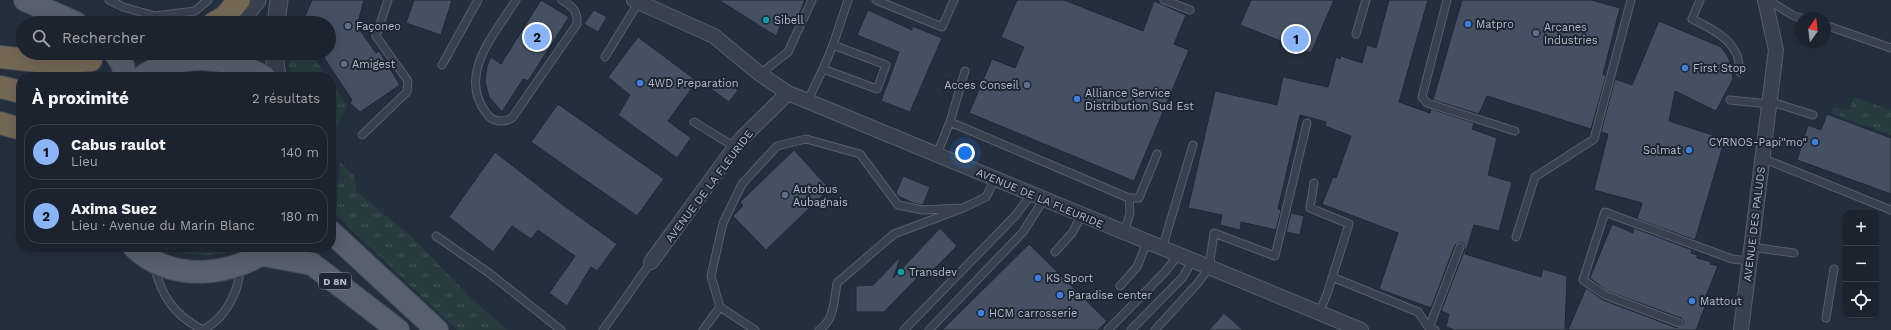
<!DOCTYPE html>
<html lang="fr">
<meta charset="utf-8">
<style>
body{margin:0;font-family:"Work Sans",sans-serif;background:#242b36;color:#f1f3f6}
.controls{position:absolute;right:12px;bottom:12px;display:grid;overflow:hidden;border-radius:8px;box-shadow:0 4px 16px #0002}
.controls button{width:36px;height:36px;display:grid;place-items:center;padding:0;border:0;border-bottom:1px solid #39404a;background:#1b232e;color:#f1f3f6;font:20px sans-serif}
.compass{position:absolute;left:1795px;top:12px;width:36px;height:36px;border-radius:50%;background:#1b232e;box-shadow:0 4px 16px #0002;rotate:14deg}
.you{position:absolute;left:965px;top:153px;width:14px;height:14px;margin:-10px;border:3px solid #fff;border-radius:50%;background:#1a73e8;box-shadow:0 0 0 6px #1a73e833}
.badge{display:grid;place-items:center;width:26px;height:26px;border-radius:50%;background:#8ab4f8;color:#111;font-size:13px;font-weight:700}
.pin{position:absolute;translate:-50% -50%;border:2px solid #fff;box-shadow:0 1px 4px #0006}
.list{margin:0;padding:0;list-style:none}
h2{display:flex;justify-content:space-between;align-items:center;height:52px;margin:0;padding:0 16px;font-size:17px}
h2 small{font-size:13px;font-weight:400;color:#a0a4aa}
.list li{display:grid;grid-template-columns:26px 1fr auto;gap:12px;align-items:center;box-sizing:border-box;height:56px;margin:0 8px 8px;padding:0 8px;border:1px solid #39404a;border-radius:16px}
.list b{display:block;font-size:15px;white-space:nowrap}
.list p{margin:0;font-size:13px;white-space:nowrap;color:#a0a4aa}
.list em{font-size:13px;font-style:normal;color:#a0a4aa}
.icon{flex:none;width:22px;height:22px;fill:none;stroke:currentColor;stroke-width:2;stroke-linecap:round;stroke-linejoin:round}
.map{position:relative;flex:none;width:1891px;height:330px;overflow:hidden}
.search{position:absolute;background:#1b232e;box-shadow:0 4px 16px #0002;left:16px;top:16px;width:320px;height:44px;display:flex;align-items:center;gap:10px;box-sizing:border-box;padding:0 14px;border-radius:22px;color:#a0a4aa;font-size:15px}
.panel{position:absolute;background:#1b232e;box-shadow:0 4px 16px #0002;left:16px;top:72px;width:320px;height:180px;border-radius:16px}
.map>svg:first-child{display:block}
.grass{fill:url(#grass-tufts)}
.building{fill:#455162;stroke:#1f2835}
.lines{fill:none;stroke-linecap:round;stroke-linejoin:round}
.service-casing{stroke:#565f6c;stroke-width:9}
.minor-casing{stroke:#565f6c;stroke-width:16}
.tertiary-casing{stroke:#565f6c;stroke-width:19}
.primary-casing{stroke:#414a57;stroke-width:24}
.motorway-casing{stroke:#434c59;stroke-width:24}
.service{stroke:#38414e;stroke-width:7}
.minor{stroke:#38414e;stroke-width:14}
.tertiary{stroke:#38414e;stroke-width:17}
.primary{stroke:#56606e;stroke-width:22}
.motorway{stroke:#746855;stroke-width:22}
.culture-dot{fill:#0f9aa8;stroke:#1d2633;stroke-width:1.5}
.shop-dot{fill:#3f7fe0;stroke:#1d2633;stroke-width:1.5}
.service-dot{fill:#5c6f8a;stroke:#1d2633;stroke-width:1.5}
.labels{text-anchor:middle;stroke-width:4;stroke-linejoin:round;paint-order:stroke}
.shield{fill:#1d2633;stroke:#878f9c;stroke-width:1}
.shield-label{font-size:10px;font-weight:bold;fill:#b4bcc9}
.poi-label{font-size:11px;fill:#b4bcc9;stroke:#1d2633;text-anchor:start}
.street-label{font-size:11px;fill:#b4bcc9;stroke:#1d2633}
</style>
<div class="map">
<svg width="1891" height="330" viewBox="0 0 1891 330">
<defs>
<pattern id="grass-tufts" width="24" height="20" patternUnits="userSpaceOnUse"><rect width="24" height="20" fill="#263c3f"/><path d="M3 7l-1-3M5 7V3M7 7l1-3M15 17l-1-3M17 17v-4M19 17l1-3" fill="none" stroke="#435659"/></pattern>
</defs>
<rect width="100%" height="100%" fill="#242f3e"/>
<!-- grass -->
<path class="grass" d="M290 53H310L328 77H295L288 67Z
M197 73 229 76 231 77H181Z
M331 81 347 105 333 136 331 132Z
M1854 97 1891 110V135L1831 113 1834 107 1849 110Z
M340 162 355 177 356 191 413 238 474 301 508 330H457L336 215Z
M166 247H243C211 258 198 258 166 247Z"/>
<!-- building -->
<path class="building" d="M312 0H364L357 26 376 53 379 51 400 85 360 112 350 103 352 100 321 53H329V23H302Z
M414 0H452L441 35 406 23Z
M541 0 569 17 528 81 523 79 502 112 489 97 485 81 487 66 491 57 501 64Z
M719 0H805L796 22 784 17 776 36Z
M1017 0H1064L1143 31 1154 1 1186 15 1174 44 1189 50 1134 181 969 113 992 59 1015 68 1024 47 1001 37Z
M1251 0H1334L1311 53 1240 25Z
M1389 0H1428L1399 102 1430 113 1431 109 1474 123 1472 129 1497 138 1488 175 1512 182 1499 231 1474 225 1465 254 1541 277 1543 269 1567 276 1565 330H1455L1446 327 1449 314 1441 311 1465 249 1464 244 1461 242 1455 245 1431 308 1379 289 1398 233 1322 204 1333 177 1336 178 1351 136 1325 126 1326 122 1300 115 1278 209 1281 210 1276 230 1241 222 1240 230 1220 225 1222 215 1188 208 1215 91 1277 105 1283 77 1328 87 1336 57 1340 59 1341 56 1362 63 1367 45 1376 48Z
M1462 0H1591L1620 8 1603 74 1606 76 1591 129 1487 96 1479 114 1433 100Z
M594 10 607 17 598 32 584 24Z
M868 10 912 30V26L942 38 910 112 881 101 899 52 857 35Z
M1659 21 1721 47 1727 55 1731 64 1733 79 1716 111 1675 91 1669 121 1725 139 1695 240 1637 219 1642 203 1594 190 1608 134 1601 132 1615 79 1632 85Z
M638 37 697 81 668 121 691 138 677 158 618 115 630 95 608 77Z
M719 78 738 90 729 102 711 89Z
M558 104 664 179 637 216 531 142Z
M1827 114 1891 138V194L1797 160 1808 125 1821 130Z
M794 150 827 186V191L766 250 733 216 743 206 740 202Z
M495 152 563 205 617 244 597 271 591 267 567 306 549 293 575 256 538 230 531 239 512 226 493 252 449 217Z
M903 176 930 187 923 205 913 203 898 196 896 193Z
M1291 213 1304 216 1300 235 1286 232Z
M1612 224 1633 233 1634 228 1692 250 1691 253 1697 255V258L1711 262 1710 264 1718 266 1705 298 1708 299 1696 330H1568L1586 288 1603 300 1677 328 1683 325 1684 322 1681 318 1607 291 1590 278Z
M940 228 957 246 926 277 922 273 884 312H856V286L873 285 901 256 893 278Z
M1029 244 1107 321 1098 330H942Z
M1224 313 1243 330H1209Z"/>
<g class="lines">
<defs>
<path id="service" d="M109 0 123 7 155 16 195 11 208 0
M516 0C495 34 456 75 487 114 493 122 503 123 512 118L577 24C578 11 573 7 562 0
M876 0 942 27 954 0
M1164 0 1190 10
M1447 0 1422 97 1427 103 1515 131
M1700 0 1692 19C1708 27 1728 36 1736 53 1739 58 1739 66 1740 72
M1768 0 1794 16 1802 18
M1825 25 1891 48
M1356 34 1366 0
M605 57 640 0
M442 65 478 0
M823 69 833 45
M760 74 788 52 812 0
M1730 100 1769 104
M1769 101 1813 115
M807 102 823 69 877 89 886 65 833 45 848 0
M694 122 735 147
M950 122 965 71
M362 135 407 92 408 81 376 36 388 0
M937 154 950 122 1129 198 1130 213 1124 233
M1762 158 1891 210
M1314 183 1310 208 1349 224 1327 294 1319 313
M1129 198H1139L1157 154
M436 236 489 273 561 330
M1516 237 1535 177 1594 139 1631 0
M1751 247 1794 253
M1162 249 1193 145
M1055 252 1072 233 1082 215
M154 266C162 297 174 315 203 330
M1332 277 1418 312 1429 328 1435 330
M1120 286 1137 267 1147 242
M1826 318 1834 269
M1679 323 1605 295 1583 280 1605 212 1732 259 1750 261
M1429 328 1460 247
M203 330C225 318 239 293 240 268
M603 330 651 262
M703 330 720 307
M755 330 720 307 711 276 723 223 742 184 777 146 806 139 860 154 898 205 923 210 963 208
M819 330C835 320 834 299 837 283L894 234 963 208 986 197 995 179
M904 330 1015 216 1032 194
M929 330 1023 232 1044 199
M1108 330 1165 272 1178 255
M1131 330 1183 277 1192 261
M1155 330 1197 284 1209 268 1214 233 1275 256 1307 123"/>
<path id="minor" d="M634 0 714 36 760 74 788 93
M651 262 741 139 788 93 1361 330
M1741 330 1776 50 1765 0"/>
<path id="tertiary" d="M239 23 257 0
M276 23 279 0
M274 53 277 77"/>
<path id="primary" d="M25 0 76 23
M115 53 123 65 124 77
M142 77C180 51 226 55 264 77
M331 232 437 330
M134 247C172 283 233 277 272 247
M263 255 312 264 398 330"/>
<path id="motorway" d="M214 23 225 17 239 0
M0 57 56 63 91 60
M0 87 21 92
M0 123 21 129"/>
</defs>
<!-- service casing -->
<use href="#service" class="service-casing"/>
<!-- minor casing -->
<use href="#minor" class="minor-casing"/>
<!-- tertiary casing -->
<use href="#tertiary" class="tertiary-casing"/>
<!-- primary casing -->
<use href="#primary" class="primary-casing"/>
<!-- motorway casing -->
<use href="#motorway" class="motorway-casing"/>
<!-- service -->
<use href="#service" class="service"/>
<!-- minor -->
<use href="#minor" class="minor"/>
<!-- tertiary -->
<use href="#tertiary" class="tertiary"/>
<!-- primary -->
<use href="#primary" class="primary"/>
<!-- motorway -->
<use href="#motorway" class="motorway"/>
</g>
<!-- markers -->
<g class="culture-dot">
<circle cx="766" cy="20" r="4"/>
<circle cx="901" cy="272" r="4"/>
</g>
<g class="shop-dot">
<circle cx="1468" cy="24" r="4"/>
<circle cx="1685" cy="68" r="4"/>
<circle cx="640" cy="83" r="4"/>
<circle cx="1077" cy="99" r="4"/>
<circle cx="1815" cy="142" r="4"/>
<circle cx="1689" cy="150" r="4"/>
<circle cx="1038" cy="278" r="4"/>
<circle cx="1060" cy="295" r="4"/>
<circle cx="1692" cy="301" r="4"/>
<circle cx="981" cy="313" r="4"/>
</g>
<g class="service-dot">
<circle cx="348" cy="26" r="4"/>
<circle cx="1536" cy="33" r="4"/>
<circle cx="344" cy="64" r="4"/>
<circle cx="1027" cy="85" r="4"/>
<circle cx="785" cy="195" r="4"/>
</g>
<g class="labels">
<!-- shield labels -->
<rect class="shield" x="319" y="273" width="32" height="16" rx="3"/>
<g class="shield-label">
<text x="335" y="285">D 8N</text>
</g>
<!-- poi labels -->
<g class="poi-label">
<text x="774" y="24">Sibell</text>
<text x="1476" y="28">Matpro</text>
<text x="356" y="30">Façoneo</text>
<text x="1544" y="31">Arcanes<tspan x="1544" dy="13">Industries</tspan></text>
<text x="352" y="68">Amigest</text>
<text x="1693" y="72">First Stop</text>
<text x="648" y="87">4WD Preparation</text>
<text x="1019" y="89" text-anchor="end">Acces Conseil</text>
<text x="1085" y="97">Alliance Service<tspan x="1085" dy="13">Distribution Sud Est</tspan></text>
<text x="1807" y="146" text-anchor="end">CYRNOS-Papi"mo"</text>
<text x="1681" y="154" text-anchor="end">Solmat</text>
<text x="793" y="193">Autobus<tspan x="793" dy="13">Aubagnais</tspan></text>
<text x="909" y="276">Transdev</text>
<text x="1046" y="282">KS Sport</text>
<text x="1068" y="299">Paradise center</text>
<text x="1700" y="305">Mattout</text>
<text x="989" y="317">HCM carrosserie</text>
</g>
<!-- street labels -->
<g class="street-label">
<text transform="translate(709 186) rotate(-53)" y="4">AVENUE DE LA FLEURIDE</text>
<text transform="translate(1040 198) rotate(23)" y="4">AVENUE DE LA FLEURIDE</text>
<text transform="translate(1754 224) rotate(-83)" y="4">AVENUE DES PALUDS</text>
</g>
</g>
</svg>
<div class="controls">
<button>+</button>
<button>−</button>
<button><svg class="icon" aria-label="locate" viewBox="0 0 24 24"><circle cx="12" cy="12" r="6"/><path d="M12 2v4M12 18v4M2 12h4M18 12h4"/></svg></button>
</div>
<svg class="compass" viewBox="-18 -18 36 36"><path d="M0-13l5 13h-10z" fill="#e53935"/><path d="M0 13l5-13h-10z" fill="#a0a4aa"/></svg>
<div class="you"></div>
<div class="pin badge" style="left:1296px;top:39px">1</div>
<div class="pin badge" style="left:537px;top:37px">2</div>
<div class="search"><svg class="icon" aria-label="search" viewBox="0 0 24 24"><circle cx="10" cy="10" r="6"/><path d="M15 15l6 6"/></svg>Rechercher</div>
<section class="panel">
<h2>À proximité<small>2 résultats</small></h2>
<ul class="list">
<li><span class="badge">1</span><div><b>Cabus raulot</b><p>Lieu</p></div><em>140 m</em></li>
<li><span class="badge">2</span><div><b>Axima Suez</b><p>Lieu · Avenue du Marin Blanc</p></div><em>180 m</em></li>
</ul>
</section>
</div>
